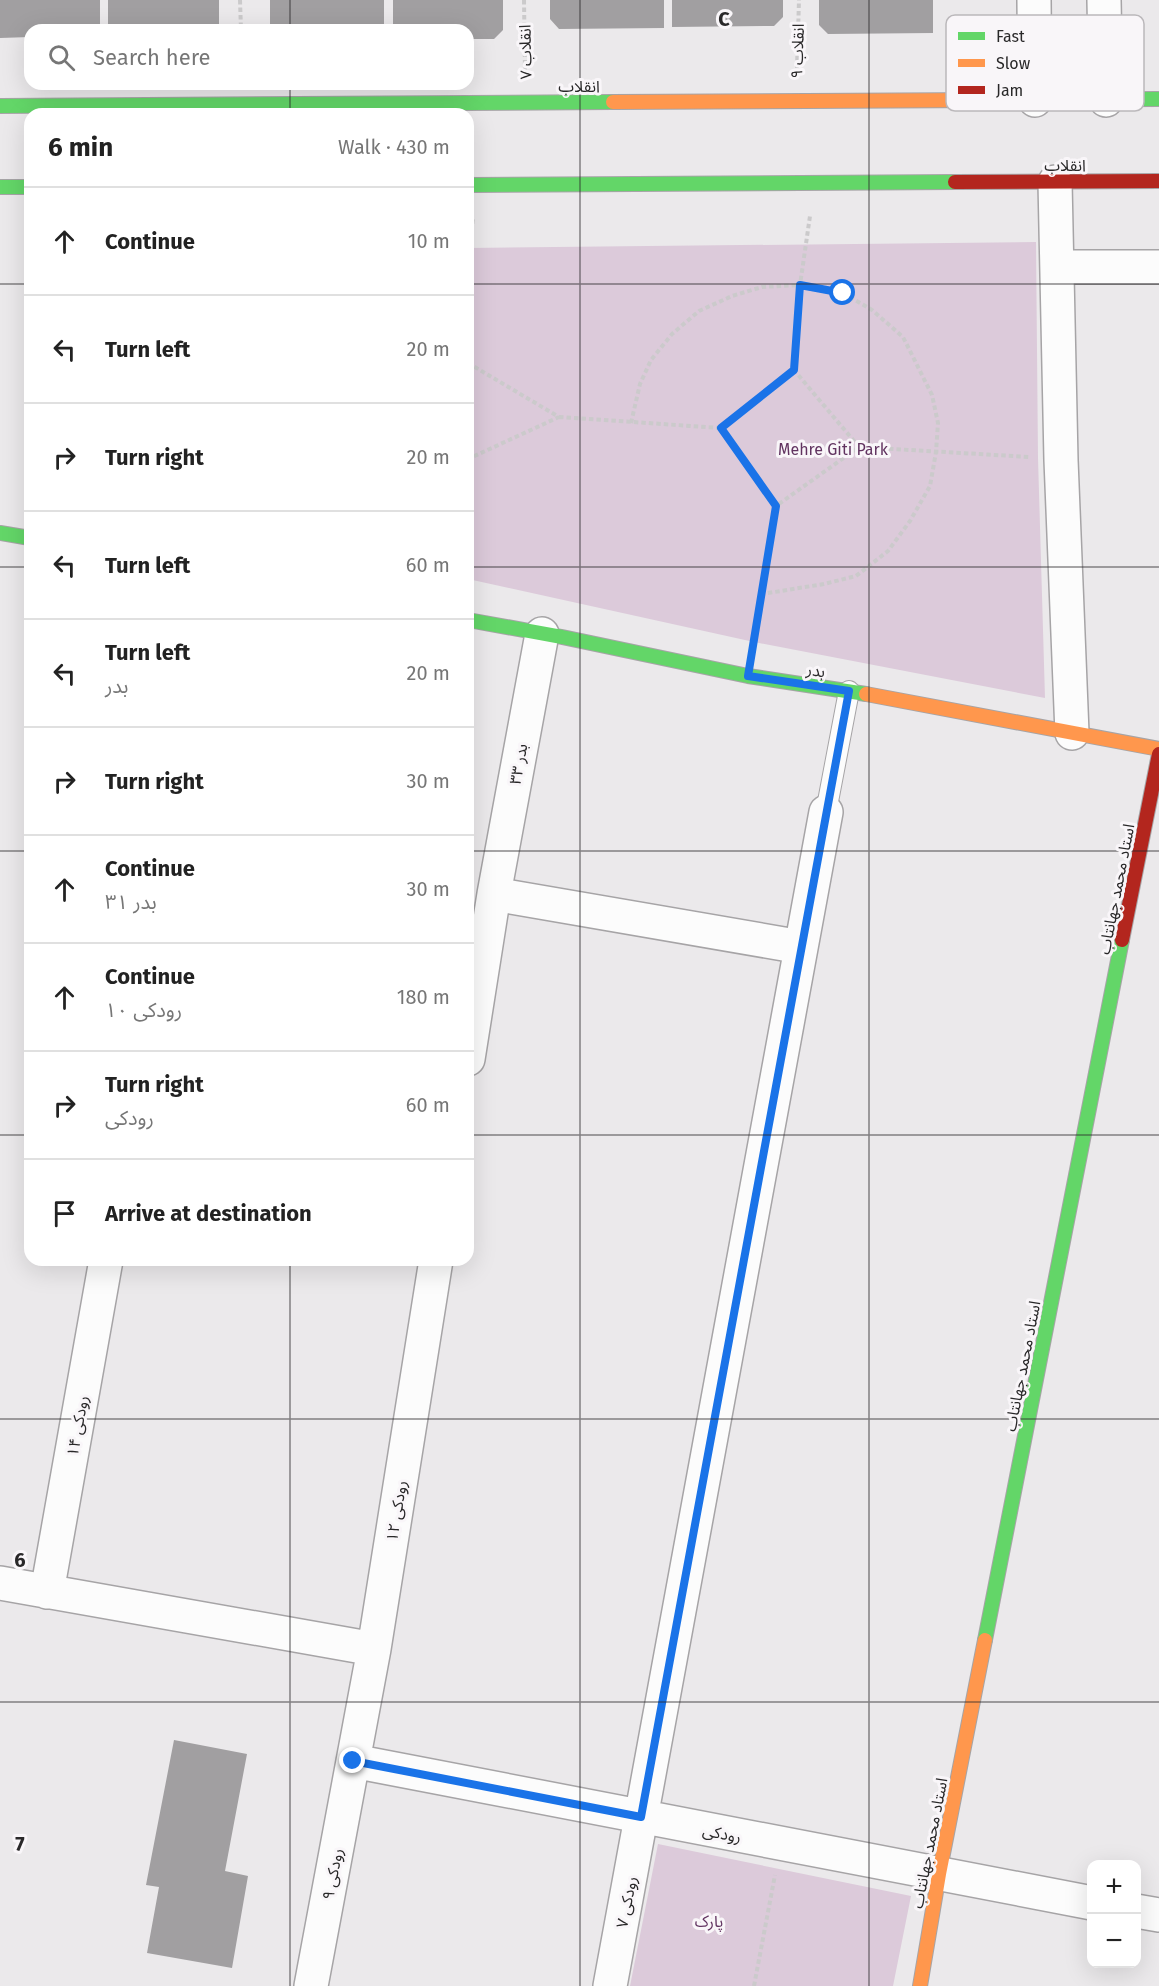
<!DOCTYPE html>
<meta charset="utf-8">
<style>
body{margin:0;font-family:"Fira Sans","Noto Sans Arabic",sans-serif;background:#f2f2f2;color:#222}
.controls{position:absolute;right:18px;bottom:18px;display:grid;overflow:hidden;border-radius:12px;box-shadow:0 6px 24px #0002}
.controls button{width:54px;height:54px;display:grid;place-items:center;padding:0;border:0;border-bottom:2px solid #e0e0e0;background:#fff;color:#222;font:30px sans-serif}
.stop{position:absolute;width:18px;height:18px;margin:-14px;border:4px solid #1a73e8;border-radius:50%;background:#fff}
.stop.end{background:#1a73e8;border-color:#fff;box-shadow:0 2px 6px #0008}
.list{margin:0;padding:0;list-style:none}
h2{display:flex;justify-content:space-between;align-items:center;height:78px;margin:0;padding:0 24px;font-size:26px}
h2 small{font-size:20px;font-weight:400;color:#767676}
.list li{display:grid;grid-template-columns:39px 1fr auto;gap:18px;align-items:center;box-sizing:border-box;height:108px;padding:0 24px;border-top:2px solid #e0e0e0}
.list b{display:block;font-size:22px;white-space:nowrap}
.list p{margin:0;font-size:20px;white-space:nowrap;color:#767676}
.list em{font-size:20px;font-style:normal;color:#767676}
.icon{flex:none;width:33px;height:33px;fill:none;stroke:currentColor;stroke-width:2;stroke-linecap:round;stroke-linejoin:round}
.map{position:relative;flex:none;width:1159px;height:1986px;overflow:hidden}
.search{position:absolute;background:#fff;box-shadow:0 6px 24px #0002;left:24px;top:24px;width:450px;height:66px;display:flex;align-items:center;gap:15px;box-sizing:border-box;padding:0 21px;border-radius:18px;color:#767676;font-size:22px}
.panel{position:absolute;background:#fff;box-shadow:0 6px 24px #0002;left:24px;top:108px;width:450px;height:1158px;border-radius:18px}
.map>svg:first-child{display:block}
.green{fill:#dccada}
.building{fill:#a19fa1}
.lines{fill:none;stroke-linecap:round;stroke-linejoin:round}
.lane-casing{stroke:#a6a4a6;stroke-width:22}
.street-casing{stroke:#a6a4a6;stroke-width:36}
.fast-casing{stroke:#a6a4a6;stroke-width:16}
.slow-casing{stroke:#a6a4a6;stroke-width:16}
.jam-casing{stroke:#a6a4a6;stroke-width:16}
.path{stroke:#cbcacb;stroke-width:4;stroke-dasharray:4.5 3;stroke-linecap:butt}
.lane{stroke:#fcfcfc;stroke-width:20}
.street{stroke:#fcfcfc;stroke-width:33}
.fast{stroke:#63d668;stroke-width:14}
.slow{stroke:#ff974d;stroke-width:14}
.jam{stroke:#b3261e;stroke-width:14}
.route{stroke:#1a73e8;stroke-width:8}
.grid{fill:none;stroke:#292829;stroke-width:1.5;stroke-opacity:0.55}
.labels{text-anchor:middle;stroke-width:6;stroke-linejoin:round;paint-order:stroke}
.street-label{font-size:16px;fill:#292829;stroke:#f9f6f9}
.park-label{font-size:16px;fill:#613360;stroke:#f9f6f9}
.key{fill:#f9f6f9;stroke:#bbb8bb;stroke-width:1.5}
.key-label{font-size:16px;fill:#292829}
.grid-label{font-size:20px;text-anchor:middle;font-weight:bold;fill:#292829;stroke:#f9f6f9;stroke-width:6;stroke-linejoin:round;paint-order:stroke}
</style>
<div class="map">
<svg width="1159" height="1986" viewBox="0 0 1159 1986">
<rect width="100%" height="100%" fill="#ebe9eb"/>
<!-- green -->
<path class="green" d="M1036 242 1038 458 1045 698 754 642 468 579V248Z
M658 1844 911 1896 893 1986H630Z"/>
<!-- building -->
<path class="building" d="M0 0H100V30H30V37L0 38Z
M108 0H219V26L215 30H108Z
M270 0H384V30H270Z
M393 0H503V30L494 39H468V30H393Z
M550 0H664V28L559 29 550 19Z
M672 0H783V17L774 26 672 27Z
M819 0H933V33L828 34 819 25Z
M174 1740 247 1754 225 1871 248 1876 232 1968 147 1953 159 1887 146 1885Z"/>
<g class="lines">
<defs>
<path id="lane" d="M826 812 849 691"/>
<path id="street" d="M1034 0 1035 100
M1104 0 1106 100
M1055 182 1061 460 1072 733
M1058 267H1159
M494 894 801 947
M468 1059 494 894 542 634
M0 1583 374 1649
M47 1592 106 1260
M353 1761 1092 1903
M1136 1911 1159 1915
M311 1986 374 1649 436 1260
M610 1986 826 812"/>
<path id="fast" d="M984 100 1159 99
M0 106 613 102
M468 185 955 182
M0 187H30
M0 533 30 538
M468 620 562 637 748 676 866 694
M985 1640 1122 940"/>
<path id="slow" d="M613 102 984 100
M866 694 1159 749
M920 1986 939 1874 985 1640"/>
<path id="jam" d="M955 182 1159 181
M1122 940 1159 754"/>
</defs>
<!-- lane casing -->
<use href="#lane" class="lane-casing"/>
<!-- street casing -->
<use href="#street" class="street-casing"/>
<!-- fast casing -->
<use href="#fast" class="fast-casing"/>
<!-- slow casing -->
<use href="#slow" class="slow-casing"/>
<!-- jam casing -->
<use href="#jam" class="jam-casing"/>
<!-- path -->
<path class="path" d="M240 0 241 30
M524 0 525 71
M797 68 799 0
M468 261 473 217
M468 363 559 417 468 459
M794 370 800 285 810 216
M559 417 721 428
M631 423 640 384 651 360 672 334 699 311 732 296 762 287 800 285 843 293 872 310 903 337 932 395 938 423 936 452 930 486 910 521 888 551 856 576 824 584 762 594
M859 447 1030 457
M753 646 776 506 721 428 794 370 859 447 776 506
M754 1986 775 1875"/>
<!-- lane -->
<use href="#lane" class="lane"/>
<!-- street -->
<use href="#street" class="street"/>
<!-- fast -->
<use href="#fast" class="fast"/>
<!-- slow -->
<use href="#slow" class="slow"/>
<!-- jam -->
<use href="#jam" class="jam"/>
</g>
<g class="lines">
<!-- route -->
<path class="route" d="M353 1761 641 1817 849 691 748 676 776 506 721 428 794 370 800 285 843 293"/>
</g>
<!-- grid -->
<path class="grid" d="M290 0V30M580 0V1986M869 0V1986M290 84V114M0 284H30M468 284H1159M0 567H30M468 567H1159M0 851H30M468 851H1159M0 1135H30M468 1135H1159M290 1260V1986M0 1419H1159M0 1702H1159"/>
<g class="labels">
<!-- street labels -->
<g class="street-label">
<text transform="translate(797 51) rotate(-88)" y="6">انقلاب ۹</text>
<text transform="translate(525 52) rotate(-91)" y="6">انقلاب ۷</text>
<text x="579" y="92">انقلاب</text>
<text x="1065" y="171">انقلاب</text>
<text transform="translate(816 670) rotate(9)" y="6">بدر</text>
<text transform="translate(518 764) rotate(-80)" y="6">بدر ۳۳</text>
<text transform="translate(1116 889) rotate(-79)" y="6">استاد محمد جهانتاب</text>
<text transform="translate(1022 1366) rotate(-79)" y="6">استاد محمد جهانتاب</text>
<text transform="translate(77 1426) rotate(-80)" y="6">رودکی ۱۴</text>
<text transform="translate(396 1511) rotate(-81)" y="6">رودکی ۱۲</text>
<text transform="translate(722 1833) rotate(11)" y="6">رودکی</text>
<text transform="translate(929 1843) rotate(-79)" y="6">استاد محمد جهانتاب</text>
<text transform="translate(332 1874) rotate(-79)" y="6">رودکی ۹</text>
<text transform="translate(626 1902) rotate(-79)" y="6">رودکی ۷</text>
</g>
<!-- park labels -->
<g class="park-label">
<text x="833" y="455">Mehre Giti Park</text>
<text x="709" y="1927">پارک</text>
</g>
</g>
<!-- legend -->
<rect x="946" y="15" width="198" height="96" rx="9" class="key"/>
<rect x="958" y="32" width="27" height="8" fill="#63d668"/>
<rect x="958" y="59" width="27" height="8" fill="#ff974d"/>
<rect x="958" y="86" width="27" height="8" fill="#b3261e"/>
<g class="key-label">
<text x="996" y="42">Fast</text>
<text x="996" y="69">Slow</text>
<text x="996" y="96">Jam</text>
</g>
<g class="grid-label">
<text x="724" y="26">C</text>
<text x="20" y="1567">6</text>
<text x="20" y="1851">7</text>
</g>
</svg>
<div class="controls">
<button>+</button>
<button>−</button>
</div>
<div class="stop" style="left:843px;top:293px"></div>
<div class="stop end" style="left:353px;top:1761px"></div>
<div class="search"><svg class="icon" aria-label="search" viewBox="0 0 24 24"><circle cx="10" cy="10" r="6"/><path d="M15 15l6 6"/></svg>Search here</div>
<section class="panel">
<h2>6 min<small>Walk · 430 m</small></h2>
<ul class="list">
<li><svg class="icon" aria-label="ahead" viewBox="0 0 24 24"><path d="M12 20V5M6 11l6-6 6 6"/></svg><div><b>Continue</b></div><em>10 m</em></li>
<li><svg class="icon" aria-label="left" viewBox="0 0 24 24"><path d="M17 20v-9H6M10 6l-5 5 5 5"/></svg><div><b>Turn left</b></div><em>20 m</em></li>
<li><svg class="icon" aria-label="right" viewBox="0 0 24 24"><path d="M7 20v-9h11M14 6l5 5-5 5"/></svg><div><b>Turn right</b></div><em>20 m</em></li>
<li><svg class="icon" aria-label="left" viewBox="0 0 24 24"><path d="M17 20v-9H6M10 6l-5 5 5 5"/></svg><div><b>Turn left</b></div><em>60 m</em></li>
<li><svg class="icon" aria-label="left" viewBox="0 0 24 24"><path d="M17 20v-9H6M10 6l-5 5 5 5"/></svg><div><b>Turn left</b><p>بدر</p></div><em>20 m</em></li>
<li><svg class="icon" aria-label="right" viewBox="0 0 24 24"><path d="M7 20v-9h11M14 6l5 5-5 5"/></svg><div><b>Turn right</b></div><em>30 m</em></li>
<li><svg class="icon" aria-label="ahead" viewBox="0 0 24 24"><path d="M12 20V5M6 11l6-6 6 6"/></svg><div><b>Continue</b><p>بدر ۳۱</p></div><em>30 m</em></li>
<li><svg class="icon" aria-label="ahead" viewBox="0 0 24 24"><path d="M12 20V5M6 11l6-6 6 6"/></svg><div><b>Continue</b><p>رودکی ۱۰</p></div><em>180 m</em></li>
<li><svg class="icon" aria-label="right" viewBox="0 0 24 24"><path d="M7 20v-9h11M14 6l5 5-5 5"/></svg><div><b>Turn right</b><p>رودکی</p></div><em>60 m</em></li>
<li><svg class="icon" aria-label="arrive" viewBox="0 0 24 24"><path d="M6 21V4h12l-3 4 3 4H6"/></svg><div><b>Arrive at destination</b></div></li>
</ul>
</section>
</div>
